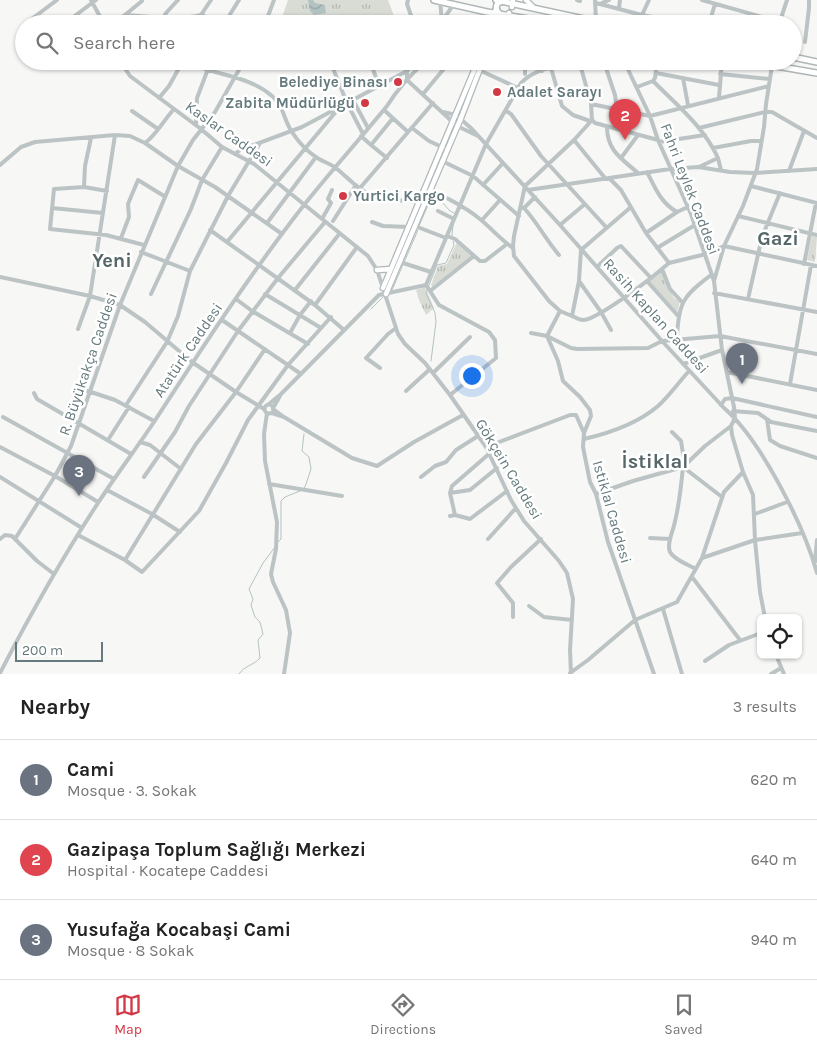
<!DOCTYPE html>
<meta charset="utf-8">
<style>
body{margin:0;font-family:Karla,sans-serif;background:#f6f6f6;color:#222}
.controls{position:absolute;right:15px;bottom:15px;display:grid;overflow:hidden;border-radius:8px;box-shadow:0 1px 4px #0004}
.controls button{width:45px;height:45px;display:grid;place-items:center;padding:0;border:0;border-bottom:1px solid #e0e0e0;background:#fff;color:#222;font:25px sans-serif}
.scale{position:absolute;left:15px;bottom:12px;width:88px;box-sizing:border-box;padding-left:5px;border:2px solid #657a7d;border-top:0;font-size:14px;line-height:18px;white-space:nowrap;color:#657a7d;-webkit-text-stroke:4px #fff;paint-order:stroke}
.you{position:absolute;left:471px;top:375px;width:18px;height:18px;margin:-12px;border:4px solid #fff;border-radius:50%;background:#1a73e8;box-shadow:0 0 0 8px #1a73e833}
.badge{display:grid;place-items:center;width:32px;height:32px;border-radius:50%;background:#d33945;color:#fff;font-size:16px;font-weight:700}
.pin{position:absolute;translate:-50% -41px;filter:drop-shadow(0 1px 2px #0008)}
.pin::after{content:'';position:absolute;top:26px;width:18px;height:15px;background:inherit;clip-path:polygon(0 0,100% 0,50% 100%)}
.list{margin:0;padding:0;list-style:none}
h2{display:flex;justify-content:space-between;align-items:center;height:65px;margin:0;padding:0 20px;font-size:21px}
h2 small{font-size:16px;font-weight:400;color:#767676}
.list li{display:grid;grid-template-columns:32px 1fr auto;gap:15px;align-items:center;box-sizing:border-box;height:80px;padding:0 20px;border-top:1px solid #e0e0e0}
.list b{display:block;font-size:19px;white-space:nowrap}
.list p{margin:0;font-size:16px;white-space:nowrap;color:#767676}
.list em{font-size:16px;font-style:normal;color:#767676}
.icon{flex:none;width:28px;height:28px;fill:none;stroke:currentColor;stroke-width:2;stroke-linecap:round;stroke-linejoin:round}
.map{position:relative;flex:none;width:817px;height:674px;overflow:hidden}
.search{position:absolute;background:#fff;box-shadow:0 1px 4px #0004;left:15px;right:15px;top:15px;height:55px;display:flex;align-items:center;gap:12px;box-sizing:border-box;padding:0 18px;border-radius:28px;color:#767676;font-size:19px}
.sheet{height:305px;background:#fff}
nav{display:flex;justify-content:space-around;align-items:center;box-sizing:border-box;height:70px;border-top:1px solid #e0e0e0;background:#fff;font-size:14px;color:#767676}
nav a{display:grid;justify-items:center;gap:2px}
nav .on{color:#d33945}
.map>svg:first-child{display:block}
.park{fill:url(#park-tufts)}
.water{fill:url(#water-waves)}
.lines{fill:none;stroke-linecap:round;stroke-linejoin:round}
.stream{stroke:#b3c3c2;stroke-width:1}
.major-casing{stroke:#b0b8b9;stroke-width:7}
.highway-casing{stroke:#b0b7b8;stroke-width:8}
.minor{stroke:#bcc3c4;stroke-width:4}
.major{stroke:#fff;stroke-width:4.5}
.highway{stroke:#fff;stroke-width:5}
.poi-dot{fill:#d33945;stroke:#fff;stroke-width:2}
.labels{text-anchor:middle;stroke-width:5;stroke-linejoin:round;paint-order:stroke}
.poi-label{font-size:15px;font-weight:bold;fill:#657a7d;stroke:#fff;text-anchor:end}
.street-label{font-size:15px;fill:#657a7d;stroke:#fff}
.district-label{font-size:20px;font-weight:bold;fill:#566669;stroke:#fff}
</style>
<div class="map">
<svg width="817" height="674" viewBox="0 0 817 674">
<defs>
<pattern id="park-tufts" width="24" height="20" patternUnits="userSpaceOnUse" patternTransform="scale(1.25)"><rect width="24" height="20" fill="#d9dcd4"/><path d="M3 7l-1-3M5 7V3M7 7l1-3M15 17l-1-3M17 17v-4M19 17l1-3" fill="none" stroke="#b4b7b1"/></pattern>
<pattern id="water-waves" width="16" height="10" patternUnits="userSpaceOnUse" patternTransform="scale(1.25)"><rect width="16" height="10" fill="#b3c3c2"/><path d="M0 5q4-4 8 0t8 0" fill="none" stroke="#95a3a3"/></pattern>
</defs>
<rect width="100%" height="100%" fill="#f7f7f5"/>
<!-- park -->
<path class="park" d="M288 0H388L397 24H360L334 15 332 24H307L281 20Z
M812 236 817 237 815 262 807 260Z
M457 242 472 256 433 288 431 285 438 266 447 264Z
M661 271 674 298 680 301 677 314 649 281Z
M425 287 434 308 426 315 419 300 416 290Z"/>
<!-- water -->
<path class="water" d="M308 0H313L315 3 325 5 326 13 314 15 310 11Z"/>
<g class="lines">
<!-- stream -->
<path class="stream" d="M419 226 431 198 442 202 450 211 454 213
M452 236 453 225
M392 290 418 230
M371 309 383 297
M431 361 436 322 435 313 426 293 437 265 446 263 454 245 453 241
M303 489 305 487 311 469 309 457 302 451 304 434
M278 542 281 539V501L285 497 300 491
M239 674C244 666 254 665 260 658L258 640 263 634 260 622 255 617 251 605 253 599 249 589 263 563 275 547"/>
<defs>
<path id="major" d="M526 0 533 7
M512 7 513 0
M491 24 495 11
M502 24 509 13
M377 270 391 269 478 61
M383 288 391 269
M386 294 461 118 483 61"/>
<path id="highway" d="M434 0 487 12 558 24
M496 0 607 24
M500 14C496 11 495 7 498 3L503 1
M793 57 817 62
M747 61 817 73
M766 61 772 66 777 65 779 61"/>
</defs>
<!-- major casing -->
<use href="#major" class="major-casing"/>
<!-- highway casing -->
<use href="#highway" class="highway-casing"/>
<!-- minor -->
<path class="minor" d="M91 0 104 24
M408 0 407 4 414 24
M577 0 580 1
M595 0 596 22
M702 0 780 22
M440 1 442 21
M596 3 642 15 688 24
M600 4 609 0
M619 8 620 0
M125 15C146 16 181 21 201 15 224 24 259 20 285 24
M201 15 211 0
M642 15 649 0
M164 17 166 13 178 0
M25 24 57 0
M64 24 96 0
M111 24 125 15 142 1
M224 24 239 0
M265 24 274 0
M440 24 454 4
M709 24 715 4
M779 24 787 0
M805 42 809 8V0
M120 61 130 76 201 129 222 147 254 164 368 256 377 270 398 334 405 344 425 363 450 395 486 447 511 500 524 521 559 561 567 573 573 599 570 650 571 674
M185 61C213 76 247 74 272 96 284 106 284 121 292 132 299 143 309 153 319 159 324 162 331 164 336 168 347 177 358 190 372 196 388 204 408 197 424 204
M330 61 347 103 363 134
M370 61 379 86
M417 61 407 71V80L457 126 478 136
M536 61 542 71
M624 61 650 116 658 140 691 214 714 281 722 350 734 407 735 418 731 426 732 435 743 472 753 495 755 540 760 592 765 618
M580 64 591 104 592 120 595 123 658 140
M605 65 615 95 617 110
M551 68 562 106 573 115 590 121
M479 70 518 88
M656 73 719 85
M525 74V67L530 61
M720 74 770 79
M683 78 688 105
M653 81C677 105 704 127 718 158
M653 81 655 78 657 61
M637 87 653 81
M423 94 447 65
M159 98 169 86 183 61
M719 98 722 61
M353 100 368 128
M591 104 650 116 769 86
M384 110 408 132
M132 111 158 129
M506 111 511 114 541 156 606 227
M443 112 456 115 472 129 560 225 662 341 724 408C761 440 804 526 817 573
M196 125 197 98 211 61
M607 127C607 151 622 159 638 173
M412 128 429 141 444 148
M699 128 765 112H772L817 138
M361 136 371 145 393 118
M574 140 605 178
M659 142 705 135
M145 143C156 135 164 120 174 109
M371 145 387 158
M713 148 751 141H762
M235 154 240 150 302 127 407 71
M621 158 638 135
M442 161 473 176 519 216
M0 165 21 147 35 142 115 135 130 136 145 143 178 166 215 187 282 234
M699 167 718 158 721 170
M789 171 804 131
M647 172C655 188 661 203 677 212L688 207
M609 178 621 190 646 233 669 263
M483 185 503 163
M751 186 817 203
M84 187 85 166 91 138
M360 188 433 103
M426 188C445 197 464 206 480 219 492 229 501 240 513 248
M528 190 670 169 698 167 730 172 755 173 817 169
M107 191 84 187 54 189 50 229 106 235 144 245
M631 207 581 250 579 281 572 316 560 311 547 336 571 348 577 349 648 348 662 341 720 336 817 354
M52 208 103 213
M521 208H524L535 197
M524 208C537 222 546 240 559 255
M438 211 454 219
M738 216 817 235
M322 219 331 203 328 199 332 190
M482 220 500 200
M333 221 356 185
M372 222 383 226 409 227
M267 223 316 157
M560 225 585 204
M415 226 446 238
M210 230 315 305 344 330
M646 233 677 212
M447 236 455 239 480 261H485L507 244
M121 238 129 217 128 204 138 180 164 196
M227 242 339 108
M657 248 695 225
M141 252 190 271
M400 262 431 272
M804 264 816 203
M662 269 670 289 682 302
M0 277 90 296 120 305 145 322 192 362 236 392 264 409
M651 278 669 263 706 254 724 246 817 266
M579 281 601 312 611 330
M647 281 679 317
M714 281 724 246 743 206 757 169 764 127 766 104 772 66
M426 285 486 144 521 83C543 59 595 64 625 65
M295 290 340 233
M430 291 474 256
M714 293 817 312
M151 294 191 209 202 180 222 147
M265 294 321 328
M379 295 426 285 439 305 489 332 495 340 496 358 450 395
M236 299 252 311 308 344
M748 299 762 237 780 193
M315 305 357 247
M560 311 549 301 514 256 513 246 514 236 525 186 574 140 592 120
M572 316C575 317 579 320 583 320 596 320 639 287 651 278L621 246 617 248 597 267
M222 320 301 374
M78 329 90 296 115 135
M290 333 300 315 311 301
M531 333 547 336 558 361 563 381 580 397 590 410 591 416 584 433 583 447 590 482 596 494 608 542 654 674
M677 339C678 303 683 296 711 275
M683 364 722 350
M380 368 366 358 388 334 396 328
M727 372 817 390
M433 373 470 337
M790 384 811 265
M406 391 430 369
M34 393 37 399 131 454
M269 404 281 394 379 295
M264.5 409a4.5 4.5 0 1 1 9 0a4.5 4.5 0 1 1-9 0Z
M126 405 167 342 178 316 190 271 228 196 260 143
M721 405 725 399 732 398 817 417
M273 408 280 396
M273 409 284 417 352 458 377 466 414 442 463 415
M733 411 758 413 771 422 817 431
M267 413 264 434 265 461 277 522 276 549 271 574 273 582 286 610 290 633 284 674
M272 413 284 417
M3 417 114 479
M67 417 79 388 115 400 154 421
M767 419 770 440 780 446 817 458
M672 432 681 441 684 460 687 464
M584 439C610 433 637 424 658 406 669 396 679 382 689 371
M108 440 129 407
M140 442 150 445 181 469
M0 447 55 476 98 502
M486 447 570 415H576L584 433
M683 467C681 488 679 509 673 529 671 536 667 545 670 552 674 560 689 565 696 569
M683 467 722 497
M0 477 82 528
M144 477 175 432 189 406 238 331 278 278 325 222
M421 477 435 466 446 462 456 450 478 436
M269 484 342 496
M107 490 152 514 180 532
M450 493 470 490 497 468
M596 494 633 481 683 467 705 446 731 426
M755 514 787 502
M455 515 450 493 452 486 490 453
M450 516 455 515 470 519 507 491
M78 535 125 560 142 572 199 511 226 463 248 420 288 365 331 317
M650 538 670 539
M0 539 5 535 12 536 37 561 54 574
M15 539 55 476 71 446 120 305 178 166 193 140 215 112 244 61
M488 539 516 508
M702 558 755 540 802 533
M125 560 196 444 236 392 265 349
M815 562 817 540
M692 577 740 640
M529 606 544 617 572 620
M663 609 682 674
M513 617V603L497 583 511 567 541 539
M776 655 784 674
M705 661 729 645 761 633
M0 673C30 615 62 558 98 503 116 475 136 449 154 422 202 348 250 274 304 205 331 171 360 139 387 106 397 90 411 74 426 61
M570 673 588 660 635 620 677 602 702 558 724 492 743 472
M771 674 781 668"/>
<!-- major -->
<use href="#major" class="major"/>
<!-- highway -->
<use href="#highway" class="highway"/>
</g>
<!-- markers -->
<g class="poi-dot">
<circle cx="398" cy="82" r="5"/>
<circle cx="497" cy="92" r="5"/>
<circle cx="365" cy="103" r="5"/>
<circle cx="343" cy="196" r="5"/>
</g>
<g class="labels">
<!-- poi labels -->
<g class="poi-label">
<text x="388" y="87">Belediye Binası</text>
<text x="507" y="97" text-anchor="start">Adalet Sarayı</text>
<text x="355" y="108">Zabita Müdürlügü</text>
<text x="353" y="201" text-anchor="start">Yurtici Kargo</text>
</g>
<!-- street labels -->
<g class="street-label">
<text transform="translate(229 134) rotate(35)" y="5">Kaslar Caddesi</text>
<text transform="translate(690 189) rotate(69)" y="5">Fahri Leylek Caddesi</text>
<text transform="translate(656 316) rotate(48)" y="5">Rasih Kaplan Caddesi</text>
<text transform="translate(188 350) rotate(-56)" y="5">Atatürk Caddesi</text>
<text transform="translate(88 364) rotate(-71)" y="5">R. Büyükakça Caddesi</text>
<text transform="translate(509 469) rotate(59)" y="5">Gökçein Caddesi</text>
<text transform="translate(612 512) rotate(74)" y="5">Istiklal Caddesi</text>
</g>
<!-- district labels -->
<g class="district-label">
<text x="778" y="245">Gazi</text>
<text x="112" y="267">Yeni</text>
<text x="655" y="468">İstiklal</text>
</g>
</g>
</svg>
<div class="controls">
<button><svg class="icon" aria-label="locate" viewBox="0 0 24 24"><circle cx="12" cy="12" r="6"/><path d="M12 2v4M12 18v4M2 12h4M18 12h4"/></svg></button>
</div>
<div class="scale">200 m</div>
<div class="you"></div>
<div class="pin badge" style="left:742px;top:384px;background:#6b7280">1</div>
<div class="pin badge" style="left:625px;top:140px;background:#e0444e">2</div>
<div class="pin badge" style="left:79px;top:496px;background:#6b7280">3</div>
<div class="search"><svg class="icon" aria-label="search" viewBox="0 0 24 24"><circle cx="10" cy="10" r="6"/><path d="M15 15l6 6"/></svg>Search here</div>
</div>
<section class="sheet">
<h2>Nearby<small>3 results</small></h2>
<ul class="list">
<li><span class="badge" style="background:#6b7280">1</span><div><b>Cami</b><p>Mosque · 3. Sokak</p></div><em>620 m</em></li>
<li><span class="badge" style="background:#e0444e">2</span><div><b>Gazipaşa Toplum Sağlığı Merkezi</b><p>Hospital · Kocatepe Caddesi</p></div><em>640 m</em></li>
<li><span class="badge" style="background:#6b7280">3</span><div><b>Yusufağa Kocabaşi Cami</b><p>Mosque · 8 Sokak</p></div><em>940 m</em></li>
</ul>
</section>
<nav>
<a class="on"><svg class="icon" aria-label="map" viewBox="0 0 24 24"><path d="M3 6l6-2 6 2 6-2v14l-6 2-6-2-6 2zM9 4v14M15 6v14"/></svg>Map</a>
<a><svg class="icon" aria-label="directions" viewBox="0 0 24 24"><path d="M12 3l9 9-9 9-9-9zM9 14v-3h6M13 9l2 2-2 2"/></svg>Directions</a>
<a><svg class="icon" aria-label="saved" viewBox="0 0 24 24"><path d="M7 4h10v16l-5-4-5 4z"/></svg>Saved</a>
</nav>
